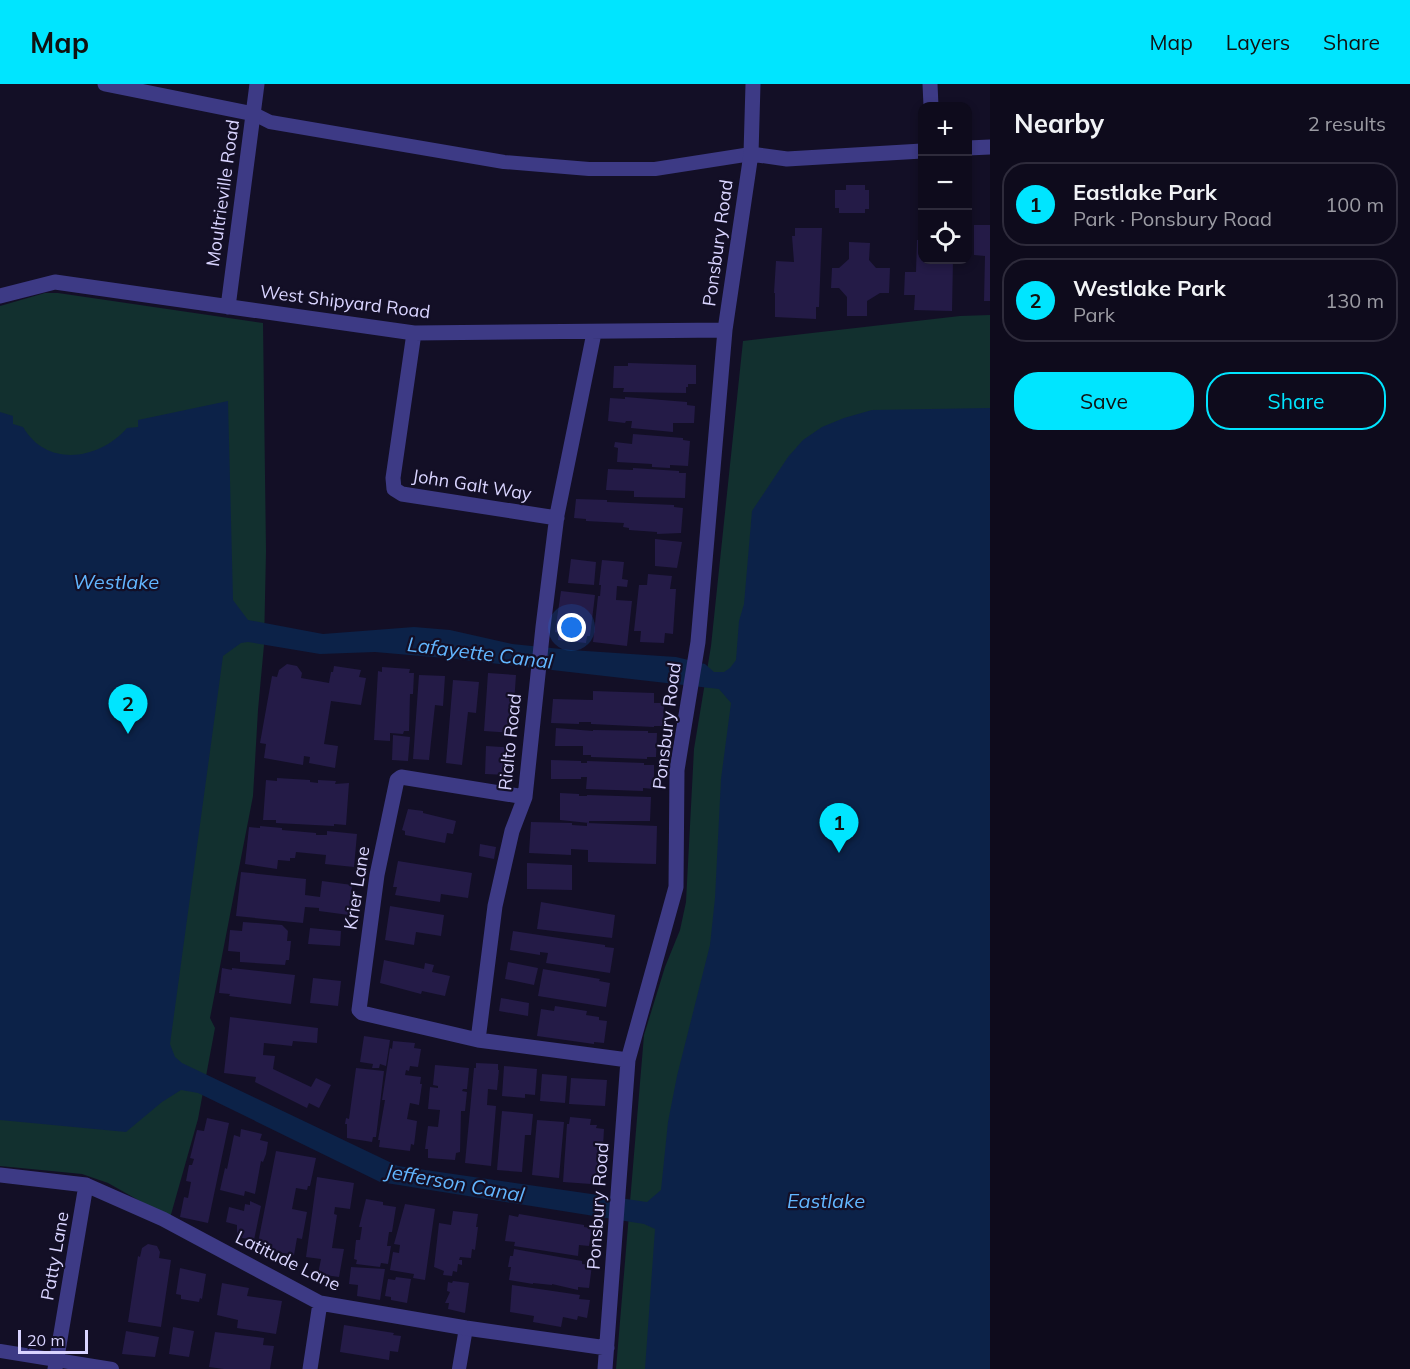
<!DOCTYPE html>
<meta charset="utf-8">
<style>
body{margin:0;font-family:Mulish,sans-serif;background:#171425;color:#f1f3f6}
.controls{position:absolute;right:18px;top:18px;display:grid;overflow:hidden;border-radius:12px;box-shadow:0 3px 9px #0003}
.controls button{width:54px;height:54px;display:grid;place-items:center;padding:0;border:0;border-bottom:2px solid #2e2b3b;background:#0e0b1c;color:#f1f3f6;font:30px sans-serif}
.scale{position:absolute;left:18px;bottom:15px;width:70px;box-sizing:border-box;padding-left:6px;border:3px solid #d9d4ff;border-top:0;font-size:16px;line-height:21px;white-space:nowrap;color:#d9d4ff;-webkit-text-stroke:4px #130f26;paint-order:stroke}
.you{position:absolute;left:572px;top:544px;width:21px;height:21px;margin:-15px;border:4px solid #fff;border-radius:50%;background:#1a73e8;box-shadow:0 0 0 9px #1a73e833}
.badge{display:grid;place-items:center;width:39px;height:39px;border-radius:50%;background:#00e5ff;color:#111;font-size:20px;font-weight:700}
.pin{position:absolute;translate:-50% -50px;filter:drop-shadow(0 2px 3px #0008)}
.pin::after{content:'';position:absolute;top:32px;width:21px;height:18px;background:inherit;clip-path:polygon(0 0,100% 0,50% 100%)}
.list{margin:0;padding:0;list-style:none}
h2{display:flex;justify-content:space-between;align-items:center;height:78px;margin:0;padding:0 24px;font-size:26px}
h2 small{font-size:20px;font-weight:400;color:#9b9ba3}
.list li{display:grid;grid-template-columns:39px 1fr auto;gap:18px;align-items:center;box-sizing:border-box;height:84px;margin:0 12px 12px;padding:0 12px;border:2px solid #2e2b3b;border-radius:24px}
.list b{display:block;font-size:22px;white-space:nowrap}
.list p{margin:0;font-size:20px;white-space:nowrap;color:#9b9ba3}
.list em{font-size:20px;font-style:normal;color:#9b9ba3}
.actions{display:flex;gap:12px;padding:18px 24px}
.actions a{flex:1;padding:14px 0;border:2px solid #00e5ff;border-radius:24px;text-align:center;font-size:21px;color:#00e5ff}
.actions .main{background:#00e5ff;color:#111}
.icon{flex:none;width:33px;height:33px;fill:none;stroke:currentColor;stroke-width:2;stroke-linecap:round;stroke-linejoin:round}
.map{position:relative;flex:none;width:990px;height:1285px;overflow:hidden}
header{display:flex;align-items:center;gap:36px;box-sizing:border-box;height:84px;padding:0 30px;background:#00e5ff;color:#111}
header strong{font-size:28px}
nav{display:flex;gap:33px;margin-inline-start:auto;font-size:21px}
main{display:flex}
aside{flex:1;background:#0e0b1c}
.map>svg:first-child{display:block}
.green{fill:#12302f}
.water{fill:#0c2248;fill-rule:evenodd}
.building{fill:#241b47}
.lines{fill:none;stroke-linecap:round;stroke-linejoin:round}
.service{stroke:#3d3a85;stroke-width:14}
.minor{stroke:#3d3a85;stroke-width:15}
.labels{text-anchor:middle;stroke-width:4.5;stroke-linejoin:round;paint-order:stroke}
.street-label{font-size:18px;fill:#d9d4ff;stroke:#130f26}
.water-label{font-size:20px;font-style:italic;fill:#62b6ff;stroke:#130f26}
</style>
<header>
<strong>Map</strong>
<nav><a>Map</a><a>Layers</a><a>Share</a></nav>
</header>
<main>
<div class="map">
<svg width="990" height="1285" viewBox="0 0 990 1285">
<rect width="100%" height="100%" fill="#130f26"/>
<!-- green -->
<path class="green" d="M45 209H58L263 239 266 467 264 561 258 626 253 712 210 934 215 944 198 1035 170 1134 108 1099 82 1090 0 1082V222Z
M990 231V1285H616L644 951 665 883 680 846 686 818 694 665 711 562 743 257 960 232Z"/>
<!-- water -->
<path class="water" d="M228 317 233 516 248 536 323 550 414 543 450 546 512 560 571 566 676 573 705 580 714 588H724L730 584 736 576 739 537 744 520 752 427 788 373 803 356 822 343 844 334 872 326 990 324V1285H645L655 1145 644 1140 380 1098 198 1009 181 1006 162 1018 126 1048 0 1036V328L13 332V340L23 343C47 384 99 376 127 344L138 343V336ZM248 558 320 570 375 568 456 575 719 605 731 619 721 695 715 814 710 861 677 992 668 1038 661 1106 647 1118 398 1082 182 979 175 973 170 960 223 572 241 559Z"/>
<!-- building -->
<path class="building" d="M846 101H865V106H869V125H865V129H839V124H835V106H846Z
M974 141H990V217H984L985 172 974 171Z
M795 144H822L819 223H816V235L775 233V209H774L776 177 794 178 792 152H795Z
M917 156H922V176H953L952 227 914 226 915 211H904L905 188H916Z
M849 158 870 159 869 176 876 184H890L889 209H880L867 217V232H847V213L839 204H831L832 184H839L849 175Z
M628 279 696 281V300H688V303H686V309L623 308 624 304H613L614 282H628Z
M625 313 687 318V321L695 322 694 339H673V348L631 344 632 337H626L625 339 608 337 610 314 625 315Z
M633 350 683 354V356L690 357 688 382 670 381V384L652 383V380L617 378 618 364 614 363 615 358 632 360Z
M633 384 679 387V389H686L685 414 634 413V407L606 406 608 385 633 386Z
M576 415 607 416V418L674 421V423L683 424 681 449 657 450V448L629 446V444L623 443 624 439 586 437V435L574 434Z
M655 455 682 458 677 484 655 482Z
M571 475 596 478 594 501 568 499Z
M602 476 624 478 622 495 628 496 627 503 617 502 616 516 632 517 627 562 593 558 598 512H600L601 501H599Z
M648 490 672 492 670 505H676L673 550 665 549 664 559 640 558 641 547H634L639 501H647Z
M561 507 595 511 590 552H587L586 559 558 556 559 549 555 548Z
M287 580 297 582 302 589 301 594 329 599 331 588H333L334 582 361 586 359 593 366 594 361 621 331 617 324 660 338 662 335 684 309 679 310 673 304 672 303 681 264 674 266 660 260 659 272 592 277 593 279 586Z
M382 583 410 585 409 589H414L413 610H410L409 647H404L403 650 390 649V657L374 656 378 587 382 588Z
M488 589 516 591 512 649 484 647Z
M419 591 445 592 443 622 435 621 429 676 413 675Z
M453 596 479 598 476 629 468 628 462 681 446 679Z
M593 607 654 609V619H664L663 642H654V643L591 640V638H579V640L551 639 553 615 593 616Z
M556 644 593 647V646L648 647V649H657L656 673H647V675L591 673V671H583V662H555Z
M393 651 410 653 408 677 392 676Z
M486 662 516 664 515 676 509 675 508 691 485 690Z
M551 676 581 677V679H587V677L644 679V681H654V705L643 704V707L586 705 587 693H581V695H551Z
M277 694 310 696V698L318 699V696L336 697 335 700 349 699 346 741 334 740V742L276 739V736H263L266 696 277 697Z
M560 709 579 710V712H587V711L651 713 650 737H589V739L560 736Z
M408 725 423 727V729L456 737 453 750 447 749 445 759 405 751V747L402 746Z
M531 738 572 739V741L587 742V739L657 742 656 780 588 778V766L571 765V771L529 769Z
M260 742 282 744V746L316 749V751H327V747L357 750 354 783 325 780 326 771 296 768 295 774H290V777L278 776 277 785 245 780 249 743 260 744Z
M480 760 496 763 494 775 479 772Z
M398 777 472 789 468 814 441 810 440 818 395 811 397 803H393Z
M527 779 572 781V806L527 805Z
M241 788 306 795 305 811 320 813 322 797 352 801 349 831 319 827V824L305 823 303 839 236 832Z
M541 818 615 831 612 854 537 845Z
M390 822 444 831 441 852 416 848 414 861 385 856Z
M243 838 282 841 288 847 287 857H291L289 876H286L285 881 240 878V868L228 867 230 846 242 847Z
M310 844 341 847 340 862 308 860Z
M513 847 605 861V863L614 864 610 889 546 879 548 869 540 868V871L510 866Z
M384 876 424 885 425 879 434 881 432 888 450 892 445 912 422 907 421 910 380 899Z
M508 878 538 884 534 901 505 895Z
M222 884 232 886V884L295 891 291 920 229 912 230 910 219 909Z
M543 885 600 895 599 897 610 899 606 923 538 912Z
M313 894 341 897 338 922 310 919Z
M501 914 529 919 528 932 499 927Z
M555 922 587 927 586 931 599 933V936L607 937 604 959 594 958V960L537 952 541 925 554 927Z
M230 933 318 944 317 959 293 957 292 962 264 959 263 971 275 972 273 985 311 1003 316 994 331 1001 319 1024 309 1019 307 1024 255 998 256 993 224 989Z
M364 952 390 956 386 982 380 980 379 984H372L373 980 360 978Z
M393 957 415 959 414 964 421 965 418 983 410 982 409 987 406 986 405 991 421 993 420 1000H422L419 1021 410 1019 407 1035 417 1037 414 1061 411 1060 410 1067 379 1063 380 1056H378L385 1016H382L390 964 392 965Z
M476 979 498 980V986H499L497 1006 488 1005 487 1021 496 1022 491 1082 465 1079 474 984H476Z
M435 981 469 984 467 1005H463L462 1007 467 1008 465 1027H461L460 1068 456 1069 455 1076 428 1074V1065H425L428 1042 438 1043 440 1026 428 1025 430 1003 438 1004V1002L433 1001Z
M504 982 537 985 535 1011 525 1010V1014L502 1012Z
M356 984 384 987 376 1053H373L372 1058 347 1054V1040H345L346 1034 349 1035Z
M542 990 567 992 565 1019 540 1017Z
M571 994 607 996 605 1022 569 1020Z
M502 1027 533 1030 531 1051H525L522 1088 497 1086Z
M570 1033 591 1035 590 1041H597L596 1044 604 1045 601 1098H591V1100L563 1098 567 1040H569Z
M207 1034 229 1039 208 1139 180 1133 184 1113 188 1114 191 1098 186 1097 189 1081H192L194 1075 190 1074 197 1046 204 1047Z
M537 1036 564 1038 559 1094 532 1091Z
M241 1045 262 1050 260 1056 268 1058 266 1070 263 1078 261 1077 255 1110 245 1107 244 1112 220 1106 225 1084 227 1085 234 1051 240 1053Z
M276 1067 316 1074 310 1102H308L307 1106 296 1104 292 1125 307 1128 302 1155 297 1154 294 1171 257 1164Z
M317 1093 354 1099 350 1125 335 1123 334 1130 337 1131 332 1164 344 1165 339 1193 318 1190 321 1175 306 1173Z
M366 1115 383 1118V1121L396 1123 392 1148H389L387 1162H391L388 1180 381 1179 380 1183 356 1180 357 1176 354 1175 356 1156H360L362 1143H359Z
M250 1117 261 1122 254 1156 237 1153V1141L226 1138 229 1123 244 1127 245 1120 250 1121Z
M405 1120 435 1125 425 1196 413 1194 414 1190 390 1186 393 1168 399 1169 400 1161 394 1160Z
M453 1127 478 1130 476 1143H478L475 1166 472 1165 471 1174 460 1173 459 1176H462V1181L458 1180 457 1188 453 1187 452 1192 443 1191 444 1187 434 1183 439 1139 451 1141Z
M519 1130 584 1141V1143L592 1144 589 1162 579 1161 578 1172 514 1162 515 1158 505 1157 509 1131 518 1133Z
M148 1160 157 1162 160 1168 159 1174 171 1176 161 1243 128 1238 138 1172 140 1173 142 1164Z
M514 1165 582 1177V1180L592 1181 589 1204 578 1203V1206L552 1200V1201L533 1199V1200L509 1196 511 1183H508L510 1172H513Z
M351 1183 385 1185 380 1216 357 1212 358 1201 349 1200Z
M180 1184 206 1190 202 1215 200 1214 199 1218 181 1215V1211L176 1210Z
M396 1193 411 1195 407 1219 391 1216V1213L385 1212 388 1195 395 1196Z
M453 1197 469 1199 465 1229 448 1225 449 1219H445L450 1208 447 1207 448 1198 452 1199Z
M222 1199 249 1204 247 1212 282 1217 276 1250 237 1244 238 1236 217 1231Z
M512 1201 580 1211 579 1215 590 1216 587 1234 578 1232 577 1236 563 1233 561 1243 533 1238 534 1232 510 1228Z
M344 1241 394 1249 393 1251 401 1252 398 1268 390 1267 389 1276 340 1268Z
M173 1243 194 1247 189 1273 169 1270Z
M126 1247 159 1253 155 1273 122 1270Z
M215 1248 264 1254 263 1261 274 1262 270 1285H224L209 1283Z"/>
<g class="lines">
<!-- service -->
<path class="service" d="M254 30 270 38 504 78 589 85H655L751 70
M0 1267 112 1285
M459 1285 466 1244"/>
<!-- minor -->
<path class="minor" d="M105 0 254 30
M930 0 931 22
M968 64 990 63
M751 70 787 75 922 67
M0 212 55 198 414 249 725 246
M228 223 257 0
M414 249 393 394 394 405 402 410 557 434
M594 249 557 431 543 543 525 713 512 747 495 822 478 956 628 976
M478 956 362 929 359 926 377 791 397 696 401 693 525 713
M0 1091 86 1101 163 1135 320 1219 466 1244 607 1264
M55 1285 86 1101
M310 1285 320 1219
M605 1285 628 976 676 803 677 686 698 558 725 246 751 70 753 0"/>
</g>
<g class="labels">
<!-- street labels -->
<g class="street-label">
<text transform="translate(223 109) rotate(-82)" y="6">Moultrieville Road</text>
<text transform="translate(718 159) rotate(-82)" y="6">Ponsbury Road</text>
<text transform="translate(345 218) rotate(7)" y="6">West Shipyard Road</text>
<text transform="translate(472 401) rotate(9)" y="6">John Galt Way</text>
<text transform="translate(667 642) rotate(-83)" y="6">Ponsbury Road</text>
<text transform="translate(510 658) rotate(-84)" y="6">Rialto Road</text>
<text transform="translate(357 804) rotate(-81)" y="6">Krier Lane</text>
<text transform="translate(598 1122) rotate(-86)" y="6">Ponsbury Road</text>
<text transform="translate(55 1172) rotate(-80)" y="6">Patty Lane</text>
<text transform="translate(288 1177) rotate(26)" y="6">Latitude Lane</text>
</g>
<!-- water labels -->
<g class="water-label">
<text x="116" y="505">Westlake</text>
<text transform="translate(480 569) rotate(7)" y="7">Lafayette Canal</text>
<text transform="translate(455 1099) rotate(10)" y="7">Jefferson Canal</text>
<text x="826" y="1124">Eastlake</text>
</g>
</g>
</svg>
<div class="controls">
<button>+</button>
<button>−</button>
<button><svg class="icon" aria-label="locate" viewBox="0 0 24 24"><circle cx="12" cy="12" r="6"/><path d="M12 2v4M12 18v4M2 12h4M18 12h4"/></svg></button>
</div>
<div class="scale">20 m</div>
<div class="you"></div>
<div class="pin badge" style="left:839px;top:769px">1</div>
<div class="pin badge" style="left:128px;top:650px">2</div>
</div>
<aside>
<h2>Nearby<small>2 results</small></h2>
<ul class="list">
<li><span class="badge">1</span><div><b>Eastlake Park</b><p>Park · Ponsbury Road</p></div><em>100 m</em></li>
<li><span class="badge">2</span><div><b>Westlake Park</b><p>Park</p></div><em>130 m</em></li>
</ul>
<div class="actions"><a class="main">Save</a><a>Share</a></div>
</aside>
</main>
